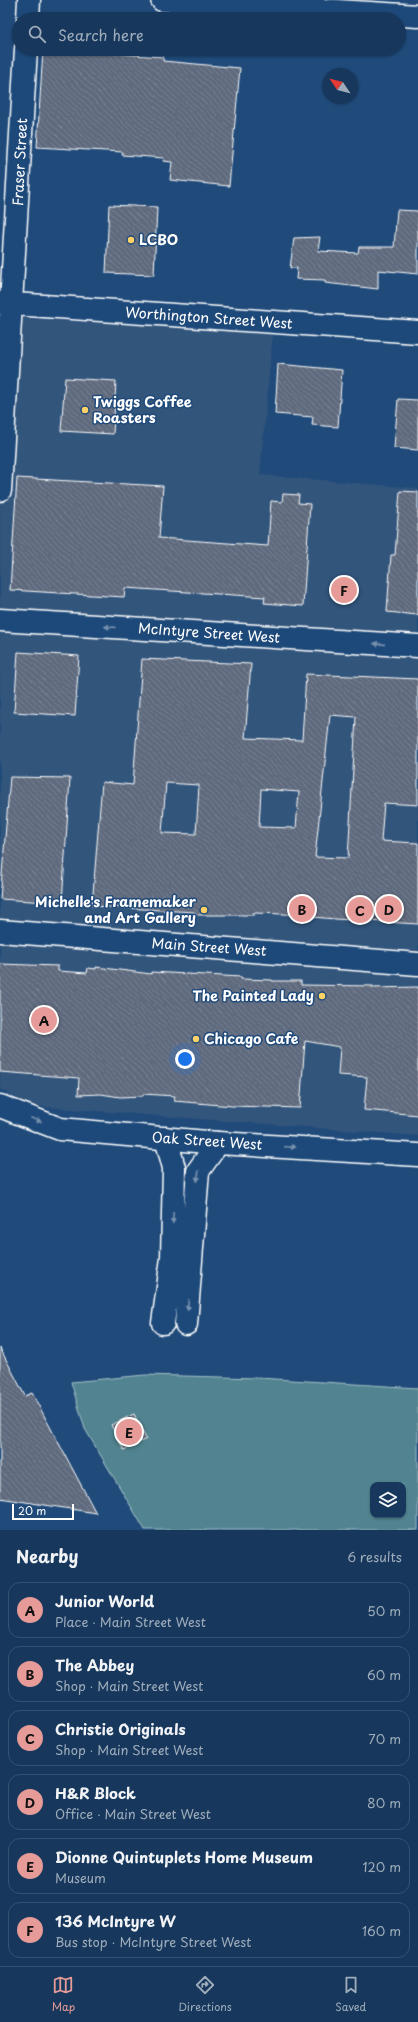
<!DOCTYPE html>
<meta charset="utf-8">
<style>
body{margin:0;font-family:"Playpen Sans",sans-serif;background:#203f62;color:#f1f3f6}
.controls{position:absolute;right:12px;bottom:12px;display:grid;overflow:hidden;border-radius:8px;box-shadow:0 1px 3px #0004}
.controls button{width:36px;height:36px;display:grid;place-items:center;padding:0;border:0;border-bottom:1px solid #365272;background:#17385c;color:#f1f3f6;font:20px sans-serif}
.compass{position:absolute;left:322px;top:68px;width:36px;height:36px;border-radius:50%;background:#17385c;box-shadow:0 1px 3px #0004;rotate:305deg}
.scale{position:absolute;left:12px;bottom:10px;width:62px;box-sizing:border-box;padding-left:4px;border:2px solid #fff;border-top:0;font-size:11px;line-height:14px;white-space:nowrap;color:#fff;-webkit-text-stroke:3px #1f4a7a;paint-order:stroke}
.you{position:absolute;left:185px;top:1059px;width:14px;height:14px;margin:-10px;border:3px solid #fff;border-radius:50%;background:#1a73e8;box-shadow:0 0 0 6px #1a73e833}
.badge{display:grid;place-items:center;width:26px;height:26px;border-radius:50%;background:#e69b98;color:#111;font-size:13px;font-weight:700}
.pin{position:absolute;translate:-50% -50%;border:2px solid #fff;box-shadow:0 1px 4px #0006}
.list{margin:0;padding:0;list-style:none}
h2{display:flex;justify-content:space-between;align-items:center;height:52px;margin:0;padding:0 16px;font-size:17px}
h2 small{font-size:13px;font-weight:400;color:#9eacbb}
.list li{display:grid;grid-template-columns:26px 1fr auto;gap:12px;align-items:center;box-sizing:border-box;height:56px;margin:0 8px 8px;padding:0 8px;border:1px solid #365272;border-radius:12px}
.list b{display:block;font-size:15px;white-space:nowrap}
.list p{margin:0;font-size:13px;white-space:nowrap;color:#9eacbb}
.list em{font-size:13px;font-style:normal;color:#9eacbb}
.icon{flex:none;width:22px;height:22px;fill:none;stroke:currentColor;stroke-width:2;stroke-linecap:round;stroke-linejoin:round}
.map{position:relative;flex:none;width:418px;height:1530px;overflow:hidden}
.search{position:absolute;background:#17385c;box-shadow:0 1px 3px #0004;left:12px;right:12px;top:12px;height:44px;display:flex;align-items:center;gap:10px;box-sizing:border-box;padding:0 14px;border-radius:22px;color:#9eacbb;font-size:15px}
.sheet{height:436px;background:#17385c}
nav{display:flex;justify-content:space-around;align-items:center;box-sizing:border-box;height:56px;border-top:1px solid #365272;background:#17385c;font-size:11px;color:#9eacbb}
nav a{display:grid;justify-items:center;gap:2px}
nav .on{color:#e69b98}
.map>svg:first-child{display:block}
.built{fill:#32547b}
.grass{fill:#518490;stroke:#a8c2c8;fill-rule:evenodd}
.building{fill:url(#building-back-hatch);stroke:#fff;fill-rule:evenodd}
.lines{fill:none;stroke-linecap:round;stroke-linejoin:round}
.minor-casing{stroke:#fff;stroke-width:25}
.major-casing{stroke:#fff;stroke-width:25}
.minor{stroke:#1f4a7a;stroke-width:22}
.major{stroke:#1f4a7a;stroke-width:22}
.oneway{fill:#7992af}
.poi-dot{fill:#ffd166;stroke:#1f4a7a;stroke-width:1.5}
.labels{text-anchor:middle;stroke-width:3;stroke-linejoin:round;paint-order:stroke}
.street-label{font-size:14px;fill:#fff;stroke:#1f4a7a}
.poi-label{font-size:14px;font-weight:bold;fill:#fff;stroke:#1f4a7a;text-anchor:start}
</style>
<div class="map">
<svg width="418" height="1530" viewBox="0 0 418 1530">
<defs>
<pattern id="building-back-hatch" width="6" height="6" patternUnits="userSpaceOnUse"><rect width="6" height="6" fill="#5e6b7e"/><path d="M-1 5l2 2M0 0l6 6M5-1l2 2" fill="none" stroke="#768191"/></pattern>
</defs>
<rect width="100%" height="100%" fill="#1f4a7a"/>
<filter id="ink" filterUnits="userSpaceOnUse"><feTurbulence type="fractalNoise" baseFrequency=".025" numOctaves="2"/><feDisplacementMap in="SourceGraphic" scale="8" xChannelSelector="R" yChannelSelector="G"/><feConvolveMatrix kernelMatrix="1 2 1 2 8 2 1 2 1" color-interpolation-filters="sRGB"/></filter>
<g filter="url(#ink)">
<!-- built -->
<path class="built" d="M0 317 273 333 260 475 418 488V1136L32 1106 0 1089Z"/>
<!-- grass -->
<path class="grass" d="M145 1375 259 1378 418 1388V1530H145L85 1429 71 1382ZM373 1485H403V1515H373Z"/>
<!-- building -->
<path class="building" d="M43 49H103V53L163 57V61L240 68 229 186 170 180 172 162 163 161 164 158 122 155 123 152 37 147Z
M109 205 157 207 154 275 106 273Z
M397 210 418 211V274L378 270V289L325 283V280L296 279 297 268H290L294 238 320 237 318 251 358 253 359 247H394Z
M278 364 342 370 338 427 312 425 313 417 275 414Z
M65 378 116 381 113 434 61 431Z
M398 399 418 400V450L394 448Z
M17 478 163 486 159 538 268 546 271 501 282 502 283 494 299 495 298 503 310 504 303 606 264 603 265 597 125 588 124 597 10 590Z
M400 491 418 492V615L387 612 391 555H395Z
M18 652 79 656 75 716 14 712Z
M142 659 251 664 245 738 302 740 306 674 418 679V805L384 803 381 841 418 843V924L335 919 313 917V915L254 913V915H198L194 912 92 906 102 782 133 785ZM330 715 356 717 348 858 315 857ZM166 783 199 785 196 834 162 833ZM261 789 299 792 296 828 259 827Z
M10 777 70 778 62 903 0 899Z
M0 964 58 966V971L87 973 88 968 96 969V967L151 974V972L241 977V979L272 980V981H301V985L373 986 372 988 418 987V1115L364 1110 367 1077 338 1075 340 1047 305 1041 300 1108 232 1106 174 1101 175 1096 143 1094V1096L120 1097 101 1094 78 1095 79 1078 0 1072Z
M0 1348 25 1396 32 1393 96 1513 0 1498Z
M134 1414 146 1439 124 1450 111 1425Z"/>
<g class="lines">
<defs>
<path id="minor" d="M162 0 418 16
M28 19 29 0
M0 303 418 332
M0 490 26 49
M0 931 418 964
M163 1323 172 1258 174 1168 166 1138
M186 1324 198 1171 218 1143"/>
<path id="major" d="M0 620 418 646
M0 1106 60 1129 218 1143 418 1155"/>
</defs>
<!-- minor casing -->
<use href="#minor" class="minor-casing"/>
<!-- major casing -->
<use href="#major" class="major-casing"/>
<!-- minor -->
<use href="#minor" class="minor"/>
<!-- major -->
<use href="#major" class="major"/>
</g>
<!-- one-way arrows -->
<defs><path id="oneway-solid" d="M-6-.8H1V-3.2L6.5 0L1 3.2V.8H-6Z"/></defs>
<g class="oneway">
<use href="#oneway-solid" transform="translate(110 627) rotate(-176)"/>
<use href="#oneway-solid" transform="translate(379 644) rotate(-176)"/>
<use href="#oneway-solid" transform="translate(36 1120) rotate(21)"/>
<use href="#oneway-solid" transform="translate(290 1147) rotate(3)"/>
<use href="#oneway-solid" transform="translate(198 1176) rotate(99)"/>
<use href="#oneway-solid" transform="translate(173 1218) rotate(92)"/>
<use href="#oneway-solid" transform="translate(188 1305) rotate(95)"/>
</g>
</g>
<!-- markers -->
<g class="poi-dot">
<circle cx="131" cy="240" r="4"/>
<circle cx="85" cy="410" r="4"/>
<circle cx="204" cy="910" r="4"/>
<circle cx="322" cy="996" r="4"/>
<circle cx="196" cy="1039" r="4"/>
</g>
<g class="labels">
<!-- street labels -->
<g class="street-label">
<text transform="translate(20 162) rotate(-87)" y="5">Fraser Street</text>
<text transform="translate(209 318) rotate(4)" y="5">Worthington Street West</text>
<text transform="translate(209 633) rotate(4)" y="5">McIntyre Street West</text>
<text transform="translate(209 947) rotate(4)" y="5">Main Street West</text>
<text transform="translate(207 1141) rotate(4)" y="5">Oak Street West</text>
</g>
<!-- poi labels -->
<g class="poi-label">
<text x="139" y="245">LCBO</text>
<text x="93" y="407">Twiggs Coffee<tspan x="93" dy="16">Roasters</tspan></text>
<text x="196" y="907" text-anchor="end">Michelle's Framemaker<tspan x="196" dy="16">and Art Gallery</tspan></text>
<text x="314" y="1001" text-anchor="end">The Painted Lady</text>
<text x="204" y="1044">Chicago Cafe</text>
</g>
</g>
</svg>
<div class="controls">
<button><svg class="icon" aria-label="layers" viewBox="0 0 24 24"><path d="M12 4l9 5-9 5-9-5zM3 14l9 5 9-5"/></svg></button>
</div>
<svg class="compass" viewBox="-18 -18 36 36"><path d="M0-13l5 13h-10z" fill="#e53935"/><path d="M0 13l5-13h-10z" fill="#9eacbb"/></svg>
<div class="scale">20 m</div>
<div class="you"></div>
<div class="pin badge" style="left:44px;top:1020px">A</div>
<div class="pin badge" style="left:302px;top:909px">B</div>
<div class="pin badge" style="left:360px;top:910px">C</div>
<div class="pin badge" style="left:389px;top:909px">D</div>
<div class="pin badge" style="left:129px;top:1432px">E</div>
<div class="pin badge" style="left:344px;top:590px">F</div>
<div class="search"><svg class="icon" aria-label="search" viewBox="0 0 24 24"><circle cx="10" cy="10" r="6"/><path d="M15 15l6 6"/></svg>Search here</div>
</div>
<section class="sheet">
<h2>Nearby<small>6 results</small></h2>
<ul class="list">
<li><span class="badge">A</span><div><b>Junior World</b><p>Place · Main Street West</p></div><em>50 m</em></li>
<li><span class="badge">B</span><div><b>The Abbey</b><p>Shop · Main Street West</p></div><em>60 m</em></li>
<li><span class="badge">C</span><div><b>Christie Originals</b><p>Shop · Main Street West</p></div><em>70 m</em></li>
<li><span class="badge">D</span><div><b>H&amp;R Block</b><p>Office · Main Street West</p></div><em>80 m</em></li>
<li><span class="badge">E</span><div><b>Dionne Quintuplets Home Museum</b><p>Museum</p></div><em>120 m</em></li>
<li><span class="badge">F</span><div><b>136 McIntyre W</b><p>Bus stop · McIntyre Street West</p></div><em>160 m</em></li>
</ul>
</section>
<nav>
<a class="on"><svg class="icon" aria-label="map" viewBox="0 0 24 24"><path d="M3 6l6-2 6 2 6-2v14l-6 2-6-2-6 2zM9 4v14M15 6v14"/></svg>Map</a>
<a><svg class="icon" aria-label="directions" viewBox="0 0 24 24"><path d="M12 3l9 9-9 9-9-9zM9 14v-3h6M13 9l2 2-2 2"/></svg>Directions</a>
<a><svg class="icon" aria-label="saved" viewBox="0 0 24 24"><path d="M7 4h10v16l-5-4-5 4z"/></svg>Saved</a>
</nav>
